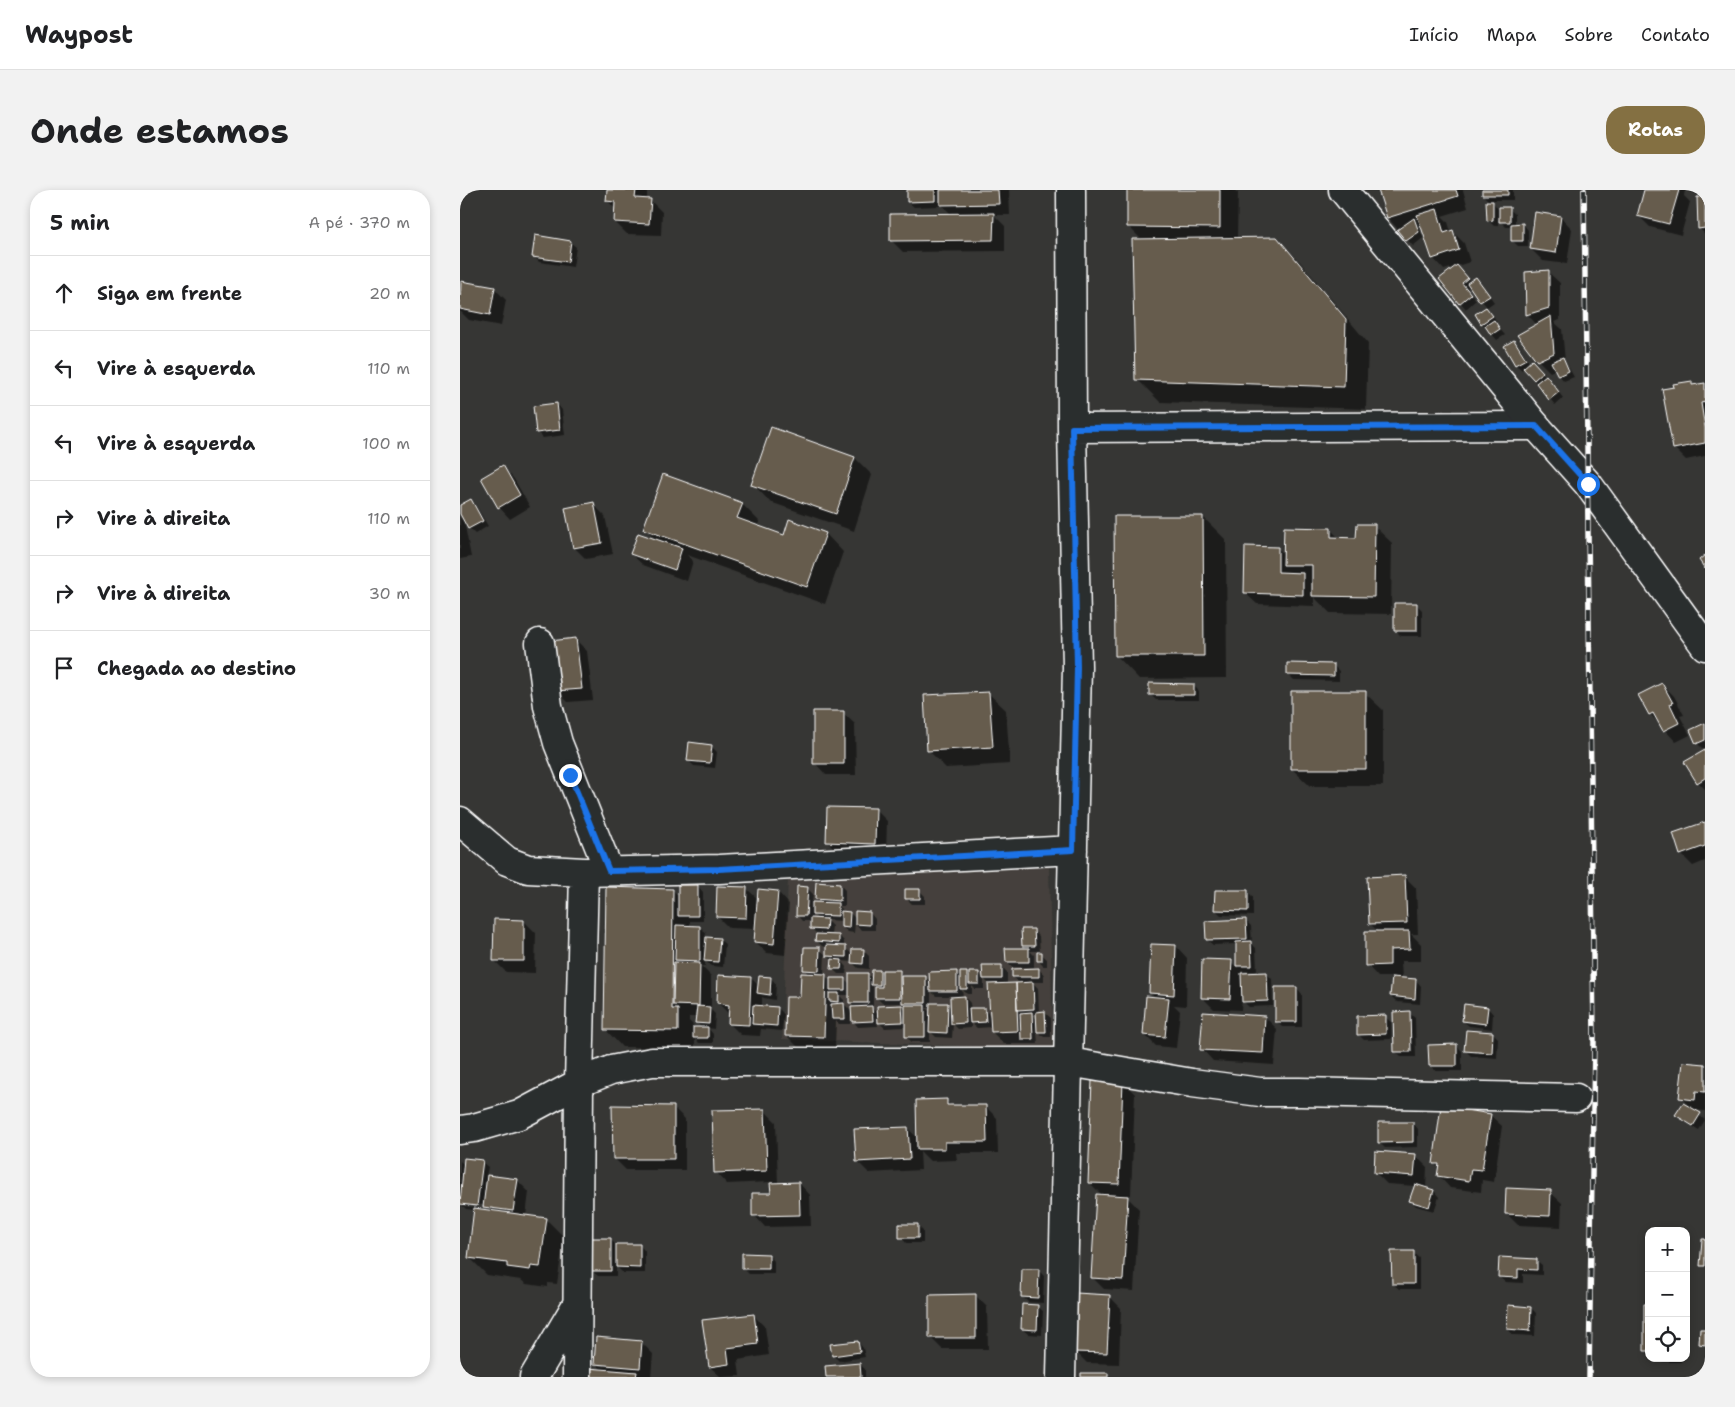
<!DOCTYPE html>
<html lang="pt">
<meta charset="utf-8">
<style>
body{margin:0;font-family:"Shantell Sans",sans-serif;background:#f2f2f2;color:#202124}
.controls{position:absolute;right:15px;bottom:15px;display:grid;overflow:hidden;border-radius:10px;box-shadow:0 2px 8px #0003}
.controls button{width:45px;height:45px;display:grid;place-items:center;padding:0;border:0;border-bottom:1px solid #e0e0e0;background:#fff;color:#202124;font:25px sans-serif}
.stop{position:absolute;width:15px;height:15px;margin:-11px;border:4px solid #1a73e8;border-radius:50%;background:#fff}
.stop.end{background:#1a73e8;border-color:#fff;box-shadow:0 1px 5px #0008}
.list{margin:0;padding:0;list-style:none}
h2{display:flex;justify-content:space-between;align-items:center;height:65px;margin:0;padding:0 20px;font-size:21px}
h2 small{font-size:16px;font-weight:400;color:#757577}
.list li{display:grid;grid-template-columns:32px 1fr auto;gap:15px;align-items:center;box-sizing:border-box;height:75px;padding:0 20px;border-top:1px solid #e0e0e0}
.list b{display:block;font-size:19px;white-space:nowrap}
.list em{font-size:16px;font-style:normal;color:#757577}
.icon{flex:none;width:28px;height:28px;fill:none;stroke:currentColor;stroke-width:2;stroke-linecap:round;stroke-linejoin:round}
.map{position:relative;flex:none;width:1245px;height:1187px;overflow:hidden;border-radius:20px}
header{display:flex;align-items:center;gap:30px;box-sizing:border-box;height:70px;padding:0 25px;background:#fff;border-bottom:1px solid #e0e0e0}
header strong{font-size:24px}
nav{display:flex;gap:28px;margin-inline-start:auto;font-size:18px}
.intro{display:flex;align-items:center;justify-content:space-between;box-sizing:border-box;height:120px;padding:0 30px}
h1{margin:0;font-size:35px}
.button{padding:12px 22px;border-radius:20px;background:#847042;color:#fff;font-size:18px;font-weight:700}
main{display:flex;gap:30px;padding:0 30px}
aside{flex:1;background:#fff;border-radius:20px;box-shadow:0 2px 8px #0003}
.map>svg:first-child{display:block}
.built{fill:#44413c}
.shadow{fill:#0007;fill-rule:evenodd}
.building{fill:#665c4e;stroke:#fff}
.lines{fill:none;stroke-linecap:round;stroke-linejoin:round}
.minor-casing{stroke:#fff;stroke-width:31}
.secondary-casing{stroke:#fff;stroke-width:31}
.minor{stroke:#2a2d2e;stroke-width:28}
.secondary{stroke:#2a2d2e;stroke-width:28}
.rail-casing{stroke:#fff;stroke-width:5.5}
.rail{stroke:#2a2d2e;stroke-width:4;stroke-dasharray:11;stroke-linecap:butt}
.route{stroke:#1a73e8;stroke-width:6}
</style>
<header>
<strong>Waypost</strong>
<nav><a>Início</a><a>Mapa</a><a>Sobre</a><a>Contato</a></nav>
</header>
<div class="intro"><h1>Onde estamos</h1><a class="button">Rotas</a></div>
<main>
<aside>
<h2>5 min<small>A pé · 370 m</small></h2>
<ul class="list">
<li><svg class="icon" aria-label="ahead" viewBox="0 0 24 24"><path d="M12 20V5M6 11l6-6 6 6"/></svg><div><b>Siga em frente</b></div><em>20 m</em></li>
<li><svg class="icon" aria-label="left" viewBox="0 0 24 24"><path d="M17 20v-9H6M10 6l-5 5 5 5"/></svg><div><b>Vire à esquerda</b></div><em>110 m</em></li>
<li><svg class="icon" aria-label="left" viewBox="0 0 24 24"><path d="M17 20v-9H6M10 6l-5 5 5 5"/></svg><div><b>Vire à esquerda</b></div><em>100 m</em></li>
<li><svg class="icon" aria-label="right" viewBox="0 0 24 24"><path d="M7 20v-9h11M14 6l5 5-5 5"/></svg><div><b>Vire à direita</b></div><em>110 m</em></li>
<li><svg class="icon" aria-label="right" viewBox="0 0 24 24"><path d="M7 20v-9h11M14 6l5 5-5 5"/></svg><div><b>Vire à direita</b></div><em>30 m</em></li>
<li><svg class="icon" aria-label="arrive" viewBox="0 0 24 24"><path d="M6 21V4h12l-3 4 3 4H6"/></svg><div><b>Chegada ao destino</b></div></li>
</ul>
</aside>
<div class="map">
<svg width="1245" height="1187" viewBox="0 0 1245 1187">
<rect width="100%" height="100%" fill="#363634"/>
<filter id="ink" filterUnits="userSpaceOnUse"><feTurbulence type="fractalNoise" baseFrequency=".02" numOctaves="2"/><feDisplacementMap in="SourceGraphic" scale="10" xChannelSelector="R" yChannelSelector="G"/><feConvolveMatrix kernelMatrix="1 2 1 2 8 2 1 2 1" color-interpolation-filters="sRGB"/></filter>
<g filter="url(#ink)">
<!-- built -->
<path class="built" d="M589 677 593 860 322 849 328 689Z"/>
<!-- shadow -->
<path class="shadow" d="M148 0H187V10H190L202 22 201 45 167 44 155 32V19L148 11Z
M448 0H549L550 25H534L545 36V61L443 62 431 50 492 25 480 13V16L454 17 448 12Z
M668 0H774L778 3 777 49H817L840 72 908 153 906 219 700 212 677 189 682 50 668 36Z
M919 0H1003L1008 18 982 26 988 32 991 42H993L1004 53 1010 72 984 80 973 68 963 38 960 39 963 48 953 56 928 28Z
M1023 0H1053V10H1031L1038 19H1049L1055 24V35L1063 34 1068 40V56H1058L1053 51V37H1046L1038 29V35L1034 36 1028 30 1030 12 1023 5Z
M1185 0H1225L1224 6 1230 12 1221 45 1190 37 1178 25Z
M1245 8V44L1239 38Z
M1101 27 1112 39 1107 74 1083 71 1071 59Z
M110 52 116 57 113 77 79 72 74 66Z
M1003 82 1011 92 1021 94 1034 112 1027 117 1010 96 1007 99 1016 110 1006 119 981 89Z
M1088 82 1100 93V130L1094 132 1102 139 1105 171 1114 187 1104 191 1099 185 1096 179 1090 182 1078 170 1077 135 1068 125 1066 83Z
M2 92 34 98 46 110 41 136 9 130 0 121V105Z
M1026 118 1032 124 1037 132 1035 134 1045 145 1037 150 1022 133Z
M1054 151 1060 157 1070 174 1072 172 1091 192 1103 208 1095 215 1065 178 1062 180 1056 175 1045 156Z
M1231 192 1235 196 1245 194V266L1226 270 1214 258 1215 198Z
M97 214 102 220 105 245 83 248 77 242Z
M312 239 395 268 412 285 394 341 310 312 293 294Z
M43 277 54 289 70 317 50 329 39 317Z
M11 310 16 316 28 336 15 344 9 338 0 321V316Z
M133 314 145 326 153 364 126 369 114 357Z
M282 314 300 332 298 337 325 346 330 331 366 344 383 362 365 414 227 365 233 371 227 391 183 375 171 364 197 351 185 338Z
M0 327 4 331 11 367 0 369Z
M743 327 766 350 767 488 679 489 656 465Z
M914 336 932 353 931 424 870 423 854 407V416L797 414 785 403 818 358 824 365 870 339 880 349H898Z
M957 415 962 420V446H941L935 440Z
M116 450 127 461 133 510 108 512 97 501Z
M873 475 879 481V491L834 490 828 484Z
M1202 494 1214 506 1224 525 1220 526 1230 545 1216 552 1190 524Z
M734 496 739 501V510H696L690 504Z
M528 503 546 520 550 574 486 578 469 561Z
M905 503 923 520V596H850L832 579Z
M383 523 395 534 396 585H366L355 573Z
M1245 535V558L1243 559 1237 553Z
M251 556 257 562 255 578 234 576 228 570Z
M1245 562V599L1238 592Z
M416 620 427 631 426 665 379 663 367 651Z
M1245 633V671L1233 676 1221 664Z
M945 687 956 698 958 744H951L961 754V771H941L942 789 956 790 961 796 960 814 937 812 931 806 933 787H918L907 775 919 742 910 734Z
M380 695 385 700V716H379L383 720V723H390L396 729 410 723 415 729V740H401L395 733 394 743 388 742 382 737V731L366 730 372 736 371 745 379 746 384 751V757L393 765 404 761 409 766V779L398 778 392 772 382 771 387 777 386 784H378L372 778 373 771 367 765V757L362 756 357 751V744L351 738 352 731H342L337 725 347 698 353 704 352 713H361L357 709ZM352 723 359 730 352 729Z
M238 696 243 702V731H230V737H240L246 743 245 748 259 749 265 754 263 777 251 776 245 770V776H241L251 786V820L255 824 254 839 248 838 253 844V853H239L235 848V858L162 857 145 839 213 700 219 707ZM229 827H237L236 832 242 838H236L229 831Z
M286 698 299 710 318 702 329 714 325 765 307 763 295 751 296 739 269 738 257 726Z
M459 700 465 706V714H452L447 709Z
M788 702 793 707V726L761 725 756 720Z
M785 730 791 736 792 754 796 758 797 781H781L784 784H807L812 789 813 816 789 817 782 810 781 820 754 819 742 807 771 772 778 778 777 754 753 755 747 750Z
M64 731 76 743 75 783 46 782 34 770Z
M573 740 579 746 580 763 587 769V776H583L578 770V761H570L574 765V777H552L547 772 566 759 563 756Z
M716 756 727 768 726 816 714 815 720 821 716 858 696 856 684 844 696 808 690 803Z
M359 759 365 764 364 785 372 792 385 789 390 794 407 784 413 789 419 781 423 785 439 781 445 787H465L471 792 496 783 501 788 506 783 510 787 518 783 524 789 541 776 547 782V794H560L553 787 579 779 584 785V792H572L578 798 579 823H585L591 828V847H584L577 841 578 854H544L532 842V837L517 838 511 833V838L498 839 493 834 492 848 476 847 470 841V852H452L446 847V837L425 838 417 831 418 836 398 837 393 831 395 818 390 813V805H379L384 810V814L391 821 390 834H379L376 831 375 858 338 857 326 845 349 785 344 779ZM524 789 529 794 531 826 524 819 511 820 510 813 505 807H503L502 799 507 804H512V796L515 799H524ZM413 794 417 798V808L422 813H444L446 815V821L442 816 419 825 413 819ZM471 801 476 806H491L492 818 488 815 471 814ZM466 818H472L471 823ZM577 824 578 830 572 825Z
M291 788 299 796 311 788 316 794 315 810 304 808 302 807V817L318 818 324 824 322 841 301 839 300 846 281 845 269 833 270 825 258 813Z
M837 798 842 804V837H822L816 831Z
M1028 818 1033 824 1032 839 1009 836 1003 831Z
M949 823 955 828 956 867H941L935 861Z
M805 827 817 839 814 875 753 871 742 859Z
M925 827 931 832V849L904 850 898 844Z
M1033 843 1038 848 1037 868 1011 866 1006 861Z
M996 855 1002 861V881H976L970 876Z
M1245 875V921L1232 920 1245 930 1239 940 1223 931 1217 925 1230 917 1221 908Z
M663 892 675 904 671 1005H665L679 1019 674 1101 644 1099 632 1087 642 1005 629 992Z
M486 911 492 916H525L537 928 538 963H496L497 970 470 971 460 961 461 980 409 983 397 971 447 938 458 948Z
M213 917 225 929V980H166L154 968Z
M304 920 316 932 318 994 339 993 350 1005 351 1036 305 1037 294 1025 312 1004V992L267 994 256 982Z
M1030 925 1042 936 1034 992 1022 990 1021 1002 990 998 979 986 980 979 974 973Z
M953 933 958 939V957L925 958 919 952Z
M955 965 967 977 966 999 974 1001 979 1007 974 1021 956 1016 951 1011 955 996 927 994 915 982Z
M0 971 5 976 22 972 28 977 26 986 57 990 69 1002 66 1026 86 1029 104 1047 97 1094 88 1093V1097L66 1094 61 1090 27 1085 9 1067 15 1020 6 1019 0 1013ZM4 1013 23 1015 29 1021 22 1020V1018L4 1016Z
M1090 1002 1102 1013 1101 1037 1058 1035 1046 1023Z
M457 1035 463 1041V1053H446L441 1047Z
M151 1050 156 1055H179L185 1061V1083H163L156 1076V1086H138L132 1081Z
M953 1063 959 1068V1099H939L933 1094Z
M309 1065 314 1071V1084H289L283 1078Z
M1076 1070 1082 1075V1085L1063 1084V1093L1045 1092 1039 1087Z
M579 1081 584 1086 583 1113 568 1112 562 1106Z
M515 1105 527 1117 528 1159H482L471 1148Z
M649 1106 661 1118 659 1174 627 1173 615 1161Z
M577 1116 583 1121 582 1145 568 1144 562 1139Z
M1071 1118 1076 1123 1075 1146 1053 1145 1048 1139Z
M293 1125 305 1137 309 1165 278 1170 280 1186 261 1187 250 1177Z
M181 1152 193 1164 191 1187H129L142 1180 135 1173Z
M398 1152 403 1158 405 1167 379 1171 373 1165Z
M1193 1168H1221V1172H1197Z
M399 1174 405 1179V1187H367Z"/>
<!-- building -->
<path class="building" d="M147 0H176L175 8 191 9 189 34 154 32 155 12 146 11Z
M447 0H475V11L447 12Z
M480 0H538L539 14 480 15Z
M667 0H760V38L667 37Z
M918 0H996L998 6 927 28Z
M1022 0H1048V5H1022Z
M1184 0H1219L1209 34 1177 26Z
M1237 7H1245V38L1238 39Z
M1026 11H1033V30L1027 31Z
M1039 17H1050V32H1039Z
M977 19 984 43 993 40 999 60 972 69 957 25Z
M1075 22 1101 26 1096 63 1070 59Z
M534 23 533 50 430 51V24Z
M954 28 959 42 946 51 937 40Z
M1063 33V51H1051V34Z
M75 45 111 51 108 72 72 67Z
M817 47 886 129 884 197 675 190 672 49Z
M997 75 1008 88 1002 93 1011 104 999 114 979 89Z
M1089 80V118L1066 125 1065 82Z
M1016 87 1030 106 1020 112 1007 93Z
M1 91 35 97 30 125 0 119Z
M1026 117 1033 126 1021 134 1015 124Z
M1091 126 1094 163 1077 171 1057 145Z
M1034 130 1040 139 1031 145 1025 136Z
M1054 150 1066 169 1055 175 1044 156Z
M1103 167 1109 181 1098 186 1091 172Z
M1072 170 1083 182 1074 190 1063 178Z
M1086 185 1099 202 1089 210 1076 193Z
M1232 191V195L1245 193V212L1241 213 1245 238V253L1213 259 1202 199 1214 197 1213 194Z
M97 213 100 240 76 243 73 216Z
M311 237 395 267 376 324 291 295Z
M43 275 60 305 38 318 21 288Z
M203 284 283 313 277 328 324 345 329 329 366 343 347 397 183 339Z
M11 309 23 331 8 339 0 324V315Z
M134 312 142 353 113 358 105 318Z
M654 326H743L744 466H655Z
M897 334H915L914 407 852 406V375H823L824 337 871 338V347L896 348Z
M178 343 222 358 215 380 170 364Z
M785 356 818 357V382L843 383V405L784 403Z
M1245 365V379L1239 370Z
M934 413H957V441H934Z
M116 448 122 499 96 501 90 451Z
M827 473 874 474V486L827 485Z
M689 493 734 494V505H689Z
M1202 493 1213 513 1210 514 1219 533 1203 541 1193 523 1189 525 1178 505Z
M831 501H906V579H831Z
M529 502 533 557 467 561 464 505Z
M353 521H384V574H353Z
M1245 533V550L1236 554 1230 540Z
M229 552 252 555 250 573 227 571Z
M1245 560V588L1237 593 1224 572Z
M367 617 416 618 415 654 366 652Z
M1245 632V656L1220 665 1213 643Z
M945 685 947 733 909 734 907 687Z
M356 692 380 694V711L355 709Z
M218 695H238V726H218Z
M257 696 287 697 286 728 256 727Z
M337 696 348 697 346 726H336Z
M146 697 213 699 212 819H218V841L144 840Z
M298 699 318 701 314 754 294 752Z
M445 699H460V709H445Z
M755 700H788V721L754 720Z
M352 712 378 713V726L352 725Z
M381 721 390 722 389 738 381 737Z
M395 721 410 722V735L395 734Z
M350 728 367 729 366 740 350 739Z
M34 729 64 730V771H33Z
M786 729 787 749 746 750 745 731Z
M216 735 240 736V771L215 770Z
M561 739H574L575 756H562Z
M905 741H949L950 759 930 760V775L905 776Z
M356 744 379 745V753L355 751Z
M246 747 260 748 258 772 244 771Z
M791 751 792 776H776V752Z
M691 754 716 755 714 805 689 803Z
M366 755 386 756V767L366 766Z
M344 757H360L359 781 343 780Z
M545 758H569V772H546Z
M392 759H404L403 774 391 773Z
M577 762H582V771H577Z
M372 769 382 770 381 779H371Z
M742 769 772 770 770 809 741 808Z
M214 772 240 773 239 816 213 815Z
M522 775H542V789H523Z
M579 778V787H552V779Z
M412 780H420V795H411Z
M422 780H440V808H415V797H422Z
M497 781V801H470L469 782Z
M500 782H507V799H500Z
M509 782H519V794H509Z
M807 782 808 811 782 812 781 783Z
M341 783 366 784 364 847 325 846 326 807H340Z
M389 783H408V813H389Z
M258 785 291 787 289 835 268 834 269 815 257 813Z
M299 786 311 787 310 805 297 803Z
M441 786H466V813H442Z
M932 787 956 789 955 809 930 806Z
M370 788H385V800H370Z
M573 792 574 819 557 820 556 793Z
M556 793 558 841 531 842 528 794Z
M815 797H837V832H815Z
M369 803H379V812L369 811Z
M505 806 506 833 491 834 490 807Z
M686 806 709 808 705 847 683 845Z
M384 813 385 829H372L371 814Z
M470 813H488L487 843 469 842Z
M1004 814 1028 817 1026 834 1002 831Z
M293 815 318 817 317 836 292 834Z
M442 815 443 832 418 833 417 816Z
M445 815H465V847H445Z
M237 816 250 817 249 834 235 833Z
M412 816 413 831 392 832 391 817Z
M509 818H525L526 832 510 833Z
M585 821 586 842H577L576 822Z
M950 821 951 862H934L933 822Z
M572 822 573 849H561L560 823Z
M743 822 805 826 803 863 740 860Z
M926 825V844L897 845V826Z
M233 837H248V848H233Z
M1006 840 1033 842 1032 863 1004 861Z
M997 854V876H969L968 855Z
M1223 872 1245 874V902L1236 901 1235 910 1219 908Z
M632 890 663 891 659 994 628 993Z
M487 909V915H526L527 952H485V959H457L456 910Z
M1223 913 1241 923 1233 936 1215 925Z
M152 915 214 916V969H153Z
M981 916 1031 924 1022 980 1011 979 1009 991 977 986 979 974H973Z
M305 919 307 981 254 983 252 920Z
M918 932H953V952L918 953Z
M448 937 450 969 396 972 394 939Z
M915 961 956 964 954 986 914 983Z
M4 968 23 970 17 1016 0 1014Z
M27 985 58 989 53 1021 23 1017Z
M339 992 340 1025 292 1026V1003H311L310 993Z
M955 994 974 1000 969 1017 949 1011Z
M1046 998 1091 1000 1090 1026 1045 1024Z
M636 1004 668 1006 663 1090 631 1088Z
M14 1018 87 1028 80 1077 71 1076 70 1080 47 1077V1073L8 1068Z
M439 1034H458V1048H439Z
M131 1048H151V1081H131Z
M1242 1049H1245V1076H1240Z
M156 1054H180V1078L156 1077Z
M931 1061H954V1094H932Z
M282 1063 309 1064V1079H282Z
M1039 1067 1077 1069V1080L1058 1079V1088L1038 1087Z
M562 1079H579L578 1108 561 1107Z
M616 1103 650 1105 647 1163 614 1162Z
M516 1104V1148H469V1105Z
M562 1114 578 1115 577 1140 561 1139Z
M1184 1114H1189V1161H1184Z
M1048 1115 1071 1117 1070 1141 1047 1139Z
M294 1124 298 1154 267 1158 269 1174 249 1177 242 1130Z
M1240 1139H1245V1155L1239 1154Z
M136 1147 182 1151 180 1178 134 1174Z
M398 1151 400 1162 372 1166 370 1154Z
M400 1173 401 1187H366L365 1176Z
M128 1178 177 1182 176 1187H128Z
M621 1183H648V1187H621Z"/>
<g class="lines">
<defs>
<path id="minor" d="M612 238 1076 236
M80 453 88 516 98 553 149 681
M0 631 47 671 68 679 124 682 259 679 613 660
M0 940 14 938 59 925 119 893 151 880 192 872H609L732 893 800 902H840L1116 908
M74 1187 116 1116
M117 1187 119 893 124 682
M601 1187 617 477 612 238 611 0"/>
<path id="secondary" d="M883 0 1076 236 1128 294 1245 456"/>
</defs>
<!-- minor casing -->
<use href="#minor" class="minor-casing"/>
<!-- secondary casing -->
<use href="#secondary" class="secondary-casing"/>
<!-- minor -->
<use href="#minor" class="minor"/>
<!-- secondary -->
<use href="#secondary" class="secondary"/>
<defs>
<path id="rail" d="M1124 0 1134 851 1129 1187"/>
</defs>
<!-- rail casing -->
<use href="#rail" class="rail-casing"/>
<!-- rail -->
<use href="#rail" class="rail"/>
</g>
</g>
<g class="lines" filter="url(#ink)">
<!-- route -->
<path class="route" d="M110 585 149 681 259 679 613 660 617 477 612 238 1076 236 1128 294"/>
</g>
</svg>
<div class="controls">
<button>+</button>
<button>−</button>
<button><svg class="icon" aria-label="locate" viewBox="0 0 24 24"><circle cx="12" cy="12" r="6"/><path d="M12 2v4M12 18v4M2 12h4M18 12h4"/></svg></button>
</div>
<div class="stop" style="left:1128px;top:294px"></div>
<div class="stop end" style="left:110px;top:585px"></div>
</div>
</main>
